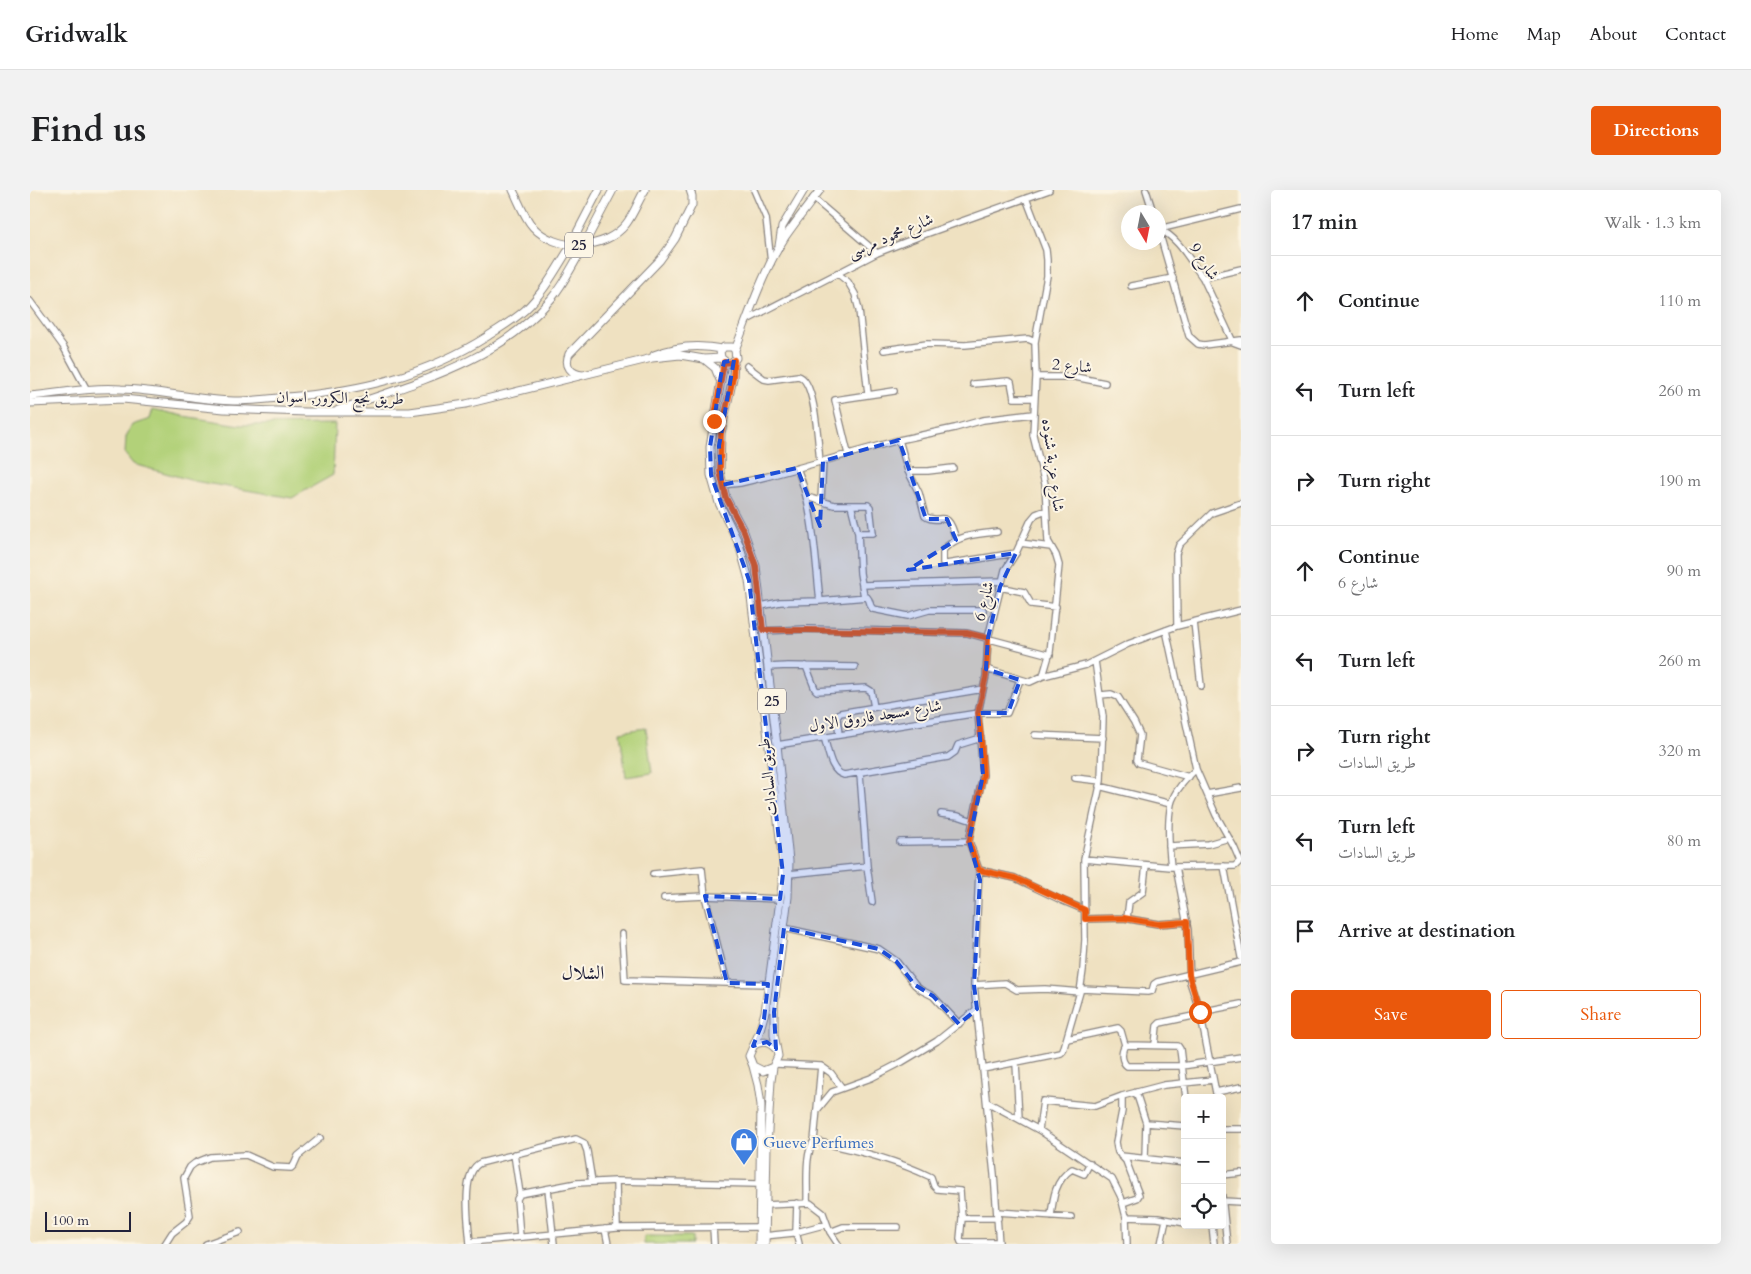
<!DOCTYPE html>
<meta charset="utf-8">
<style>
body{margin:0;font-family:Cardo,Amiri,serif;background:#f2f2f2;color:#202124}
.controls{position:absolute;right:15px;bottom:15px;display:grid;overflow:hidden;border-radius:5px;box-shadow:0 5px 20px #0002}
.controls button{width:45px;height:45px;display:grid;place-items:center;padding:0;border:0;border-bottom:1px solid #e0e0e0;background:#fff;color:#202124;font:25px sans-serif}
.compass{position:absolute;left:1091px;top:15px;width:45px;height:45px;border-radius:50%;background:#fff;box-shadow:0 5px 20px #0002;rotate:170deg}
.scale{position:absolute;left:15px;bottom:12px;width:86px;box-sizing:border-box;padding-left:5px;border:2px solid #22223b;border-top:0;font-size:14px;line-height:18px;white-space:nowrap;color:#22223b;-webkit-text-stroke:4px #fcf5e5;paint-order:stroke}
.stop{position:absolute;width:15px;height:15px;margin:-11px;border:4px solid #ea580c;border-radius:50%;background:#fff}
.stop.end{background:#ea580c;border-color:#fff;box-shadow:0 1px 5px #0008}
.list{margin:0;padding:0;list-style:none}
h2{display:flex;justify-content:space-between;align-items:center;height:65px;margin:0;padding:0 20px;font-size:21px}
h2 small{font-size:16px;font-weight:400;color:#757577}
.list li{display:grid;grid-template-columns:32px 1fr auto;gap:15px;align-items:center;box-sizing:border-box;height:90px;padding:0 20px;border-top:1px solid #e0e0e0}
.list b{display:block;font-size:19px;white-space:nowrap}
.list p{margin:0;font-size:16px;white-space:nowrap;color:#757577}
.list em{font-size:16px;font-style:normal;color:#757577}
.actions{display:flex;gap:10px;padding:15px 20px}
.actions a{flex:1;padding:11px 0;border:1px solid #ea580c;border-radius:5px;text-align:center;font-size:18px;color:#ea580c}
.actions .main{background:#ea580c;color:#fff}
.icon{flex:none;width:28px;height:28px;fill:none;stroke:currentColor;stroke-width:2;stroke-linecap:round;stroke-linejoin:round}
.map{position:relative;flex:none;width:1211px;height:1054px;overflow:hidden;border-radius:5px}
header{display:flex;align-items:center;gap:30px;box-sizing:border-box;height:70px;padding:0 25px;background:#fff;border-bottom:1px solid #e0e0e0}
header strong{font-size:24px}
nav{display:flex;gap:28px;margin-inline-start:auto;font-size:18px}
.intro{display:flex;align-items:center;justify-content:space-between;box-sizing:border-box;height:120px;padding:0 30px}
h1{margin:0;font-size:35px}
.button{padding:12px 22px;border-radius:5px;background:#ea580c;color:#fff;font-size:18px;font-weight:700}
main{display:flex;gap:30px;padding:0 30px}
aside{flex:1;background:#fff;border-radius:5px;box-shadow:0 5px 20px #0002}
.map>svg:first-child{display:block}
.green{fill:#b2d179;stroke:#6a7a5a}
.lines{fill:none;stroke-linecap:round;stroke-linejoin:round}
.minor-casing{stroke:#88827e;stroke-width:8}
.major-casing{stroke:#88827e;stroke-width:9}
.minor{stroke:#fff;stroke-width:5.5}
.major{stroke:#fff;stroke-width:7}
.route{stroke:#ea580c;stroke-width:6}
.marked{fill:#1d4ed8;fill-opacity:0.2;stroke:#1d4ed8;stroke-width:4;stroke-dasharray:10 6;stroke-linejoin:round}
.labels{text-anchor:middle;stroke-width:4;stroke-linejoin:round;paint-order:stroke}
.shield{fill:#fcf5e5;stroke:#63616e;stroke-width:1}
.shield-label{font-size:15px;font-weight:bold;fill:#22223b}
.street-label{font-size:16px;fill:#22223b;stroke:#fcf5e5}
.shop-label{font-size:16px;fill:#366cbe;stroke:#fcf5e5;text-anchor:start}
.quarter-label{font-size:19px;fill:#22223b;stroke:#fcf5e5}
</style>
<header>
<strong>Gridwalk</strong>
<nav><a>Home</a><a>Map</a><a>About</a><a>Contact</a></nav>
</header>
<div class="intro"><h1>Find us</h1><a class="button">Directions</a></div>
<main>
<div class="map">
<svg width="1211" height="1054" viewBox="0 0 1211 1054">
<rect width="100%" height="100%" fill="#fcf5e5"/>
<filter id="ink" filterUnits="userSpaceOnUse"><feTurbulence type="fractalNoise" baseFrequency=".02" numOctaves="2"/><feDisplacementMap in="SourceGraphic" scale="10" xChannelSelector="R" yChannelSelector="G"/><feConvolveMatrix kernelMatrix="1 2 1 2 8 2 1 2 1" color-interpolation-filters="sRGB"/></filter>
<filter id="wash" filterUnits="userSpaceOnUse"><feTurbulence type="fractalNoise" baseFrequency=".0096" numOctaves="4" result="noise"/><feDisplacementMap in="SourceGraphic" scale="20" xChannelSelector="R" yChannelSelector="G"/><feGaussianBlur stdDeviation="1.12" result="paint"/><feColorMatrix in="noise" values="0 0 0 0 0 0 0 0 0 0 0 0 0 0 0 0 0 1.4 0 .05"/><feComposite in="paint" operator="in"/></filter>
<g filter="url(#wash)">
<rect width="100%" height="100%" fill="#efe1c1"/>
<!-- green -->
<path class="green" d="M123 219 153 226 210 235 305 234 303 285 262 308 164 291 103 274 95 264 96 247 102 235 120 229Z
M616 538 622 583 596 587 590 542Z
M614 1046H662V1054H614Z"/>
</g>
<g filter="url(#ink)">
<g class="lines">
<defs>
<path id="minor" d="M724 0 736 28 741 73
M1116 0 1123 22
M783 8 847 63
M996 8 1016 60 1017 70V86L1005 152 1006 187 1003 245 1015 294 1018 351 1026 365 1029 375 1020 462 1013 486
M1128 38 1159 146 1168 154 1174 155 1211 150
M1129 39C1149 48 1160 71 1173 88L1203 152 1211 155
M1129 39 1211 19
M807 83 818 92 825 104 829 120 838 204
M1173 88 1211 79
M1101 96 1143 88
M0 111 33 156 57 200
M717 130 847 63 893 45 1019 0
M854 160 897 154 935 155 987 150 998 149 1005 152
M717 176 734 189 739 190 768 186C786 189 788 255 790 272
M1006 187H1045L1075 193
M943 194 978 191 981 192 984 208H1004
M869 250 878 281 889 303 895 326C910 337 917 314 926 350
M818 264 805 210 864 201
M878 281H898L923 278
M692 295 710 293 739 286 869 250 925 238 953 230 1003 224
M777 307 804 315H838L840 317 843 343H828
M791 310 793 271
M821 315 828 343 830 383 834 407
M967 342C947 344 927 345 913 360V373L916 374 986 363
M990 353 1021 357
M832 395 972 391
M970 397 994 402 1001 414 1026 417
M790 411 837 407C841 411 839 416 843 419L878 426 899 420H953
M731 416 750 412 790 411C785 366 784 320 767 278
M1164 432 1171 496
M1147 436 1146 364 1149 355 1182 323 1211 313
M733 441 777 439 937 443 1020 465
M776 476 785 499 787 501 836 498 841 501 844 517
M738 477 758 476 825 477
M956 479 1000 492 1013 486 1056 475 1098 454 1147 436 1211 420
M1071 505 1081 504 1088 507 1104 532 1110 545 1107 570 1109 573 1159 587
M809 545 807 527 810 523 953 499
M1005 545 1073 548
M794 547C798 559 800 582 814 585L918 567 925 562 928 555 951 548
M747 555 948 523H977L990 490
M830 584 837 676
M1045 588 1071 591
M1069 596 1141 614
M1177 604 1211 598
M911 624 928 626 943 631 953 585 948 523 956 486 958 448 975 380 986 363 1001 330 1006 324 1016 320
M939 651 949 680 944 795 964 984 969 1054
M870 652 939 651 943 631
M1139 656 1178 654 1199 648
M1054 669 1141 677 1205 676 1210 671 1204 657 1186 625 1166 579 1136 440
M1194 676 1211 767
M1141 677C1139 659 1137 633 1141 614 1144 601 1157 588 1166 579
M1146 677 1158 740 1160 792 1170 822 1187 908
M949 680 985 688 1031 710 1055 720
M623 684 672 679 675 706 697 793 738 794
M759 684 837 676 842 712
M634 708 675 706 750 709
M1097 728 1099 712 1113 702 1116 675
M1055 729 1094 728 1128 734 1157 732
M754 738 849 759 866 771 885 795 891 800 903 806 929 834
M592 744 595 790 697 793
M944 795 975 793 987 800 1015 799 1050 802
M1051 799 1118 802 1122 801 1124 794 1127 792 1211 772
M1037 849 1088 838 1091 841 1095 855 1148 856 1150 859 1156 908
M1095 855C1091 861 1091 871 1097 876H1152L1211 867
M1125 855 1127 836 1130 833 1163 826 1170 822 1211 814
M986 873 989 929
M746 874 791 876 801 883 812 898
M953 879 1031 863 1033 861 1050 802 1053 780 1055 750 1054 669 1071 591 1073 527 1065 471
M1106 902 1116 933
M1186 902 1211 897
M1092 906V921L1086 952 1087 958 1088 962 1096 971 1109 1005 1107 1008 1093 1013
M957 912 1009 940 1082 989 1091 1007 1096 1027 1097 1054
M788 919 802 902 841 888 872 872 907 851 947 819
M1192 939H1211
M1009 940 1013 911 1065 916 1092 906 1134 895 1183 890
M784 951C824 959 864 969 901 987L904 996 907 999 930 1001 932 1028 930 1049 931 1052H969
M484 964 490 1004
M1091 966 1155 973
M1115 968 1116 933 1155 936
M1192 985 1211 983
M586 991 587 1038
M518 999 524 1054
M1192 1006 1197 1054
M1193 1011 1211 1012
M767 1013 766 1042 769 1054
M777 1013C778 996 774 964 784 951L791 876
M735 1015 780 1013 793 1023 800 1042 808 1054
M967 1022 1041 1027
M1021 1026C1023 1008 1025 990 1042 979L1054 984 1060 973
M1096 1027 1128 1028 1155 1033
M932 1028H968
M1182 1035 1184 1054
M683 1037 684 1054
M575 1039 578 1054
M800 1042 813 1037H868
M734 1046 763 1043 797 1034
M490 1047 487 1009 490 1004 547 993 586 991 729 994
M440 1052 587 1038 729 1037
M135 1054 142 1043 156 1032 160 1026 154 988 160 977 165 973 180 967 216 965 243 977 261 978 264 975 268 966 290 948
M176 1054 210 1042
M440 1054C439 1035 430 983 450 973L546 949 554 953 557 961 562 992
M1131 1054 1136 1030"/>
<path id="major" d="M483 0C489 12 494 27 503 37 526 62 575 61 596 34 604 24 608 11 615 0
M542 52 569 0
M555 53 583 0
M749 56 752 37 774 0
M705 160 702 157H694L690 161 691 168 697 173 702 172 706 168 705 160C720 122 733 81 755 47 766 31 778 16 790 0
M624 165C646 156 668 154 692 159
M674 169 685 178 690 190
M694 172 680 257 681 285 689 313 709 354 719 390 753 673 752 695 735 822 729 843 719 866 723 876 733 881 743 877 748 866 744 844V815L758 707 759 671 747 555 726 376 714 342 696 308 690 282 691 243 703 188 704 170
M553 185C541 184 534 176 539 164L630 70 645 49 662 15V6L660 0
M0 206C30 203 61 197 91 199 129 200 166 210 204 211 221 211 239 209 257 207 330 201 395 186 458 146 470 138 484 130 495 120 513 103 524 83 537 62
M0 213 93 209 194 219 276 222H380L436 214 622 168 650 165 674 169 691 168
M308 220C383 193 468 172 521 109 533 95 541 78 550 63
M723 856C731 850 739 851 746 859
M723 876 728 895 731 915 729 1054
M735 1054 737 957 741 891 743 877"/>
</defs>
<!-- minor casing -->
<use href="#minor" class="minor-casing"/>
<!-- major casing -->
<use href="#major" class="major-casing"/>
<!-- minor -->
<use href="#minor" class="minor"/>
<!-- major -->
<use href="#major" class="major"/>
</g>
</g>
<g class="lines" filter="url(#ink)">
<!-- route -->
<path class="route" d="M684 231 694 172 700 173 704 170 703 188 691 243 690 282 696 308 714 342 726 376 733 440H777L937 443 958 448 956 486 948 523 951 548 953 585 939 652 949 680 985 688 1055 720V729L1094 728 1128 734 1157 732 1159 785 1170 822"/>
</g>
<!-- marked area -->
<path class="marked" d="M704 170 689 256 692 295 767 278 790 336 793 271 869 250 896 329H917L926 350 878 380 986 363 970 397 958 448 956 479 990 490 978 523H948L953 585 939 651 950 690 944 795 947 819 929 834 903 806 885 795 866 771 849 759 754 738 744 822 746 859 737 852 723 856 734 829 738 794 697 793 675 706 750 709 753 684 719 390 681 285 680 257 691 185 694 172Z"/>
<!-- icons -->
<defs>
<symbol id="shop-pin" viewBox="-11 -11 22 30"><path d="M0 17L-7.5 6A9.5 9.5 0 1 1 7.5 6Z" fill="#3f7fe0" stroke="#fcf5e5"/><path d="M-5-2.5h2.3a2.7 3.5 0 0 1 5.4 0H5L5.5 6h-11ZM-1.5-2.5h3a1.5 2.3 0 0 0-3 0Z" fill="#fff"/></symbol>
</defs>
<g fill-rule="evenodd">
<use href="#shop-pin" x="698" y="936" width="32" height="43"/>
</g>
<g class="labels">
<!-- shield labels -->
<g class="shield">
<rect x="535" y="42.5" width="28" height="25" rx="4"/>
<rect x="728" y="498.5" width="28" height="25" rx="4"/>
</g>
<g class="shield-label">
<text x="549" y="60">25</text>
<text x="742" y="516">25</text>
</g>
<!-- street labels -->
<g class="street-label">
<text transform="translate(860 45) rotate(-23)" y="6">شارع محمود مرسى</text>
<text transform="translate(1175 71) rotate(57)" y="6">شارع 9</text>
<text transform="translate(1042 175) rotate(5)" y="6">شارع 2</text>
<text transform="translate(310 207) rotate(1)" y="6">طريق نجع الكرور, اسوان</text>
<text transform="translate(1024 275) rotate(83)" y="6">شارع عزبة شنوده</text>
<text transform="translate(953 411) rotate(-76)" y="6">شارع 6</text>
<text transform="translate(845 525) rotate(-9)" y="6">شارع مسجد فاروق الاول</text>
<text transform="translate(737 587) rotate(-96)" y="6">طريق السادات</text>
</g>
<!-- shop labels -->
<g class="shop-label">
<text x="733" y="958">Gueve Perfumes</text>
</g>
<!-- quarter labels -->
<g class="quarter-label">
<text x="553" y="789">الشلال</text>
</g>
</g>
</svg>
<div class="controls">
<button>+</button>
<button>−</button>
<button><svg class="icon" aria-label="locate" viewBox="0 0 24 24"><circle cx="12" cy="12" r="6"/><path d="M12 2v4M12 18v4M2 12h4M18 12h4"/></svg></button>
</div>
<svg class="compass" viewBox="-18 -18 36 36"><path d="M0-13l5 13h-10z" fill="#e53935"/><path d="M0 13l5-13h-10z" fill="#757577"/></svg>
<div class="scale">100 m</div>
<div class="stop" style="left:1170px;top:822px"></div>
<div class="stop end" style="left:684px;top:231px"></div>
</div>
<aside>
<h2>17 min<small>Walk · 1.3 km</small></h2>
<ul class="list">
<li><svg class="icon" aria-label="ahead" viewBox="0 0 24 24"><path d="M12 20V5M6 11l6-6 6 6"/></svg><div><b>Continue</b></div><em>110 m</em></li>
<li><svg class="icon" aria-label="left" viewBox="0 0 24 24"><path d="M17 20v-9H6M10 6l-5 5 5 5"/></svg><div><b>Turn left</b></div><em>260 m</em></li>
<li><svg class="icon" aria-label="right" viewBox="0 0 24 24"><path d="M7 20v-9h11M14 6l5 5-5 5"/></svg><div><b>Turn right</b></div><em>190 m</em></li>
<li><svg class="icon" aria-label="ahead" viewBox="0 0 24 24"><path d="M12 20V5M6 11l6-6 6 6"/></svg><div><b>Continue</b><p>شارع 6</p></div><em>90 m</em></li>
<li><svg class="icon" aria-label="left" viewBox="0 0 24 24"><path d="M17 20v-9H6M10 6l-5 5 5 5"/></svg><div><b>Turn left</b></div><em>260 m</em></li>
<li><svg class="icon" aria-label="right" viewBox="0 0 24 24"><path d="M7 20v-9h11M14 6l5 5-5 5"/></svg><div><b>Turn right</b><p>طريق السادات</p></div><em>320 m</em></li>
<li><svg class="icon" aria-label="left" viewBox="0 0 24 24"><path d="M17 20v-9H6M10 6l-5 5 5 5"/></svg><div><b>Turn left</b><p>طريق السادات</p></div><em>80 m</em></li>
<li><svg class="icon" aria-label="arrive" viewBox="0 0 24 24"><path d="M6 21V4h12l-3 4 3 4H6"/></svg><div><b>Arrive at destination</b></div></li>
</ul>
<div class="actions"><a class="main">Save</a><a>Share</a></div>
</aside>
</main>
